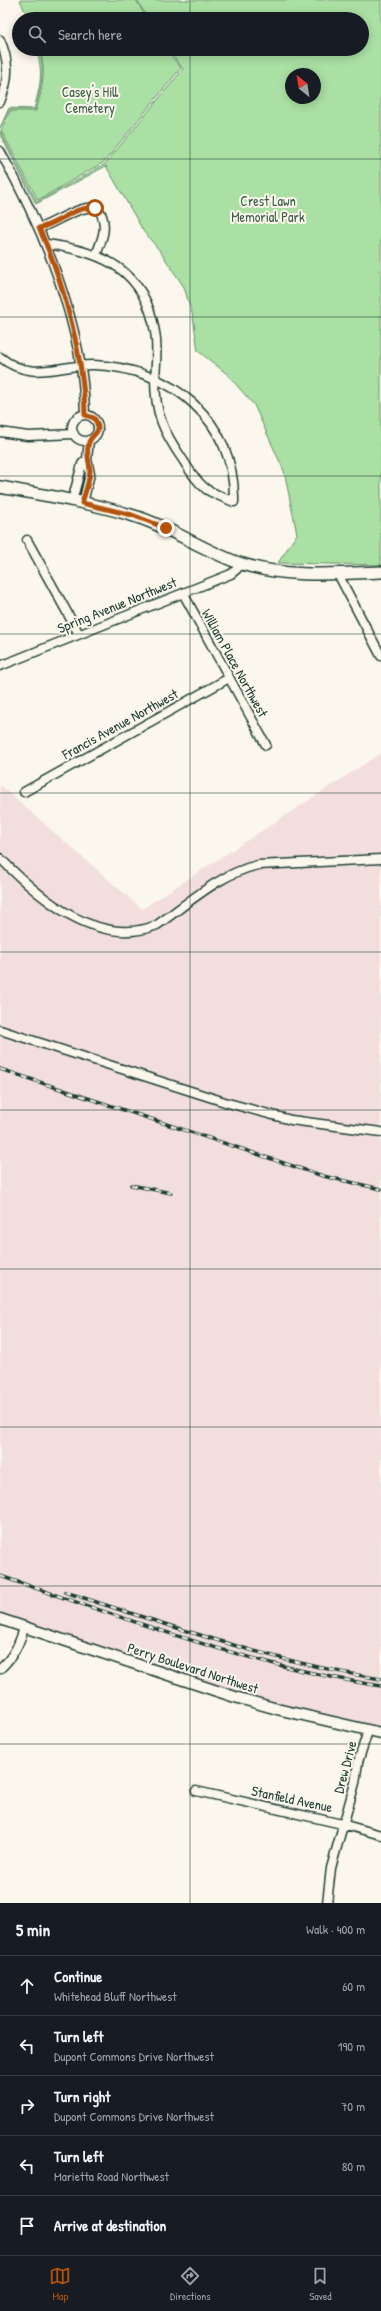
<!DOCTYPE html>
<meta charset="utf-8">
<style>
body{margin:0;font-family:"Patrick Hand",sans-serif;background:#242831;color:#f1f3f6}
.compass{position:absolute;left:285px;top:68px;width:36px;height:36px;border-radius:50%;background:#171b24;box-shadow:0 2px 10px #0003;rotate:330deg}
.stop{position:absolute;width:12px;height:12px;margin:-9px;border:3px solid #b45309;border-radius:50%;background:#fff}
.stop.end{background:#b45309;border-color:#fff;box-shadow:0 1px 4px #0008}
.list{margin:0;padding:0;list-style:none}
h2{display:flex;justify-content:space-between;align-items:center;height:52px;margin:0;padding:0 16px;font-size:17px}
h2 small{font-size:13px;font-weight:400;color:#9ea1a6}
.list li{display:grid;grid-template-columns:26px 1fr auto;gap:12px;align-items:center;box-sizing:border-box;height:60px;padding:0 16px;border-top:1px solid #363941}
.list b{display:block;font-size:15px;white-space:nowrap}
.list p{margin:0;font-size:13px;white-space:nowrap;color:#9ea1a6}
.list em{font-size:13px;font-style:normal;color:#9ea1a6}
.icon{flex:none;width:22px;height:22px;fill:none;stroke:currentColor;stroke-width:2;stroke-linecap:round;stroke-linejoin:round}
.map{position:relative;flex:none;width:381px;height:1903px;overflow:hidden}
.search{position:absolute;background:#171b24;box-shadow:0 2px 10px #0003;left:12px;right:12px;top:12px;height:44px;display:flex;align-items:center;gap:10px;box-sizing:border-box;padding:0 14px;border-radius:22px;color:#9ea1a6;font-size:15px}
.sheet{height:352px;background:#171b24}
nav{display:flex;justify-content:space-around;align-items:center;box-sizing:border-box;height:56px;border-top:1px solid #363941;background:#171b24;font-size:11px;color:#9ea1a6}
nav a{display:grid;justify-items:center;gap:2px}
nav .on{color:#b45309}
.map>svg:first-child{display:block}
.built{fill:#f2dfdd}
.green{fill:#aae0a3;stroke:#648e6c;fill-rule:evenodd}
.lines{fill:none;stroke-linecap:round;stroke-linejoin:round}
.minor-casing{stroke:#1f3d34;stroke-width:11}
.tertiary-casing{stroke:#1f3d34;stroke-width:13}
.secondary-casing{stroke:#1f3d34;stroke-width:14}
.minor{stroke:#fbf7ec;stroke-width:8}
.tertiary{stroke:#fbf7ec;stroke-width:10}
.secondary{stroke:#fbf7ec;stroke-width:11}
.rail-casing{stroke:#1f3d34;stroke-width:3.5}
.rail{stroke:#fbf7ec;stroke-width:2;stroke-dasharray:6;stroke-linecap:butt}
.route{stroke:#b45309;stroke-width:5}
.grid{fill:none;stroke:#1f3d34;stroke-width:1;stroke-opacity:0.55}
.labels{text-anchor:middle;stroke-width:4;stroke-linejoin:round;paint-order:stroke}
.park-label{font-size:14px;fill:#3b5e4a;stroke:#fbf7ec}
.street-label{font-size:14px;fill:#1f3d34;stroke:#fbf7ec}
</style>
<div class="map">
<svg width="381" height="1903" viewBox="0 0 381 1903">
<rect width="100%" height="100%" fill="#fbf7ec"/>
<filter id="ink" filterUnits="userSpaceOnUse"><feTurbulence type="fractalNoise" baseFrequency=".025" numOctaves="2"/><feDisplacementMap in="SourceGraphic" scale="8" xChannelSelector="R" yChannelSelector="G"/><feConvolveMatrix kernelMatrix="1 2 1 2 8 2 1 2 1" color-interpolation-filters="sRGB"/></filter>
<g filter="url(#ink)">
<!-- built -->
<path class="built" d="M381 753V1735L364 1732 35 1632 0 1626V785L142 909Z"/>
<!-- green -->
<path class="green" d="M20 0H136L147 19H28Z
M137 0H381V565L278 563 297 534 284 471 254 405 226 373 198 351 193 317 184 287 160 251 144 232 106 166 36 204 0 134V131L37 202 105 164 183 69 168 49H362V19H148ZM291 74H315V98H291Z
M36 49C49 59 39 96 35 110H9L0 128 9 108 34 109C40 86 44 72 36 49Z
M39 49H166L181 68 104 162 38 200 1 130 10 111H36C42 89 47 72 39 49Z"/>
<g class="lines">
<defs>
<path id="minor" d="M0 40C10 62 9 80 0 102
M0 151C43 228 84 326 85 415
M39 228C53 225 95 193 102 216 107 229 101 242 96 255
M0 357C32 383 60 364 94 365 171 368 236 420 234 502 225 498 214 494 206 489 197 482 189 470 183 460 163 431 155 414 155 378 156 363 158 347 155 332 145 270 104 252 47 244
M72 428a13 13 0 1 1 26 0a13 13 0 1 1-26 0Z
M0 432 28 436 74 434
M87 459 89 440
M72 501 82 464 87 459 90 474 83 503
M27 540 79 634
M338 574 381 656
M183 593 266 745
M0 666 231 574 237 569 239 563
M24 792 229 678
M0 858C39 898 98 949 157 925 190 902 219 874 258 865L381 859
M0 1030 228 1103 291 1120 381 1132
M0 1669C13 1657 19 1645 24 1628
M196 1791 342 1824 381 1835
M327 1903 331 1868 355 1783 358 1762 368 1731"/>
<path id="tertiary" d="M0 1619 235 1697 281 1710 381 1733"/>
<path id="secondary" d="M0 487C44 495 88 502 131 515 169 526 202 550 239 563 285 578 334 574 381 572"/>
</defs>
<!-- minor casing -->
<use href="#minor" class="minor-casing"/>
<!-- tertiary casing -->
<use href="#tertiary" class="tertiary-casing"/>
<!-- secondary casing -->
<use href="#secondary" class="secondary-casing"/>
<!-- minor -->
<use href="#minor" class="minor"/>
<!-- tertiary -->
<use href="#tertiary" class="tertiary"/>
<!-- secondary -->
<use href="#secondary" class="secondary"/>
<defs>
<path id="rail" d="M0 1069 323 1176 381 1189
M131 1185 171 1193
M0 1576C125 1618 250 1666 381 1686
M65 1592C169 1625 272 1662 381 1679"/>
</defs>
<!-- rail casing -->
<use href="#rail" class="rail-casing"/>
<!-- rail -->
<use href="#rail" class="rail"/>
</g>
</g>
<g class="lines" filter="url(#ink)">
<!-- route -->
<path class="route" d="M95 208C75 205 59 224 39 228 63 279 84 359 85 415L94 418C104 433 93 432 89 442 85 453 90 462 90 472 89 482 85 493 82 503L132 515 166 528"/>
</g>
<!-- grid -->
<path class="grid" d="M190 0V19M190 49V1903M0 159H381M0 317H381M0 476H381M0 634H381M0 793H381M0 952H381M0 1110H381M0 1269H381M0 1427H381M0 1586H381M0 1744H381"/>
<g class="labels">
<!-- park labels -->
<g class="park-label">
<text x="90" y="97">Casey's Hill<tspan x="90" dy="16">Cemetery</tspan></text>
<text x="268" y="206">Crest Lawn<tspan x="268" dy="16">Memorial Park</tspan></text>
</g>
<!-- street labels -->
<g class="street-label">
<text transform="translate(117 605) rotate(-22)" y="5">Spring Avenue Northwest</text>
<text transform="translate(235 663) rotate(61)" y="5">William Place Northwest</text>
<text transform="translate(120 724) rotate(-29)" y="5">Francis Avenue Northwest</text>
<text transform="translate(193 1668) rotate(18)" y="5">Perry Boulevard Northwest</text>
<text transform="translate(345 1767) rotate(-75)" y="5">Drew Drive</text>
<text transform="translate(292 1799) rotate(12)" y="5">Stanfield Avenue</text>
</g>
</g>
</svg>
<svg class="compass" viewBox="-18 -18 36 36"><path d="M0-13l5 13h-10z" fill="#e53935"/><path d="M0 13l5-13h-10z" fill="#9ea1a6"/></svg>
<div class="stop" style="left:95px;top:208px"></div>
<div class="stop end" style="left:166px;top:528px"></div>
<div class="search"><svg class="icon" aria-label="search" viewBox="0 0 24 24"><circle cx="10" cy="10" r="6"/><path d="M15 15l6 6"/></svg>Search here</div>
</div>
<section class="sheet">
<h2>5 min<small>Walk · 400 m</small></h2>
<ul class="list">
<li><svg class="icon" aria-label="ahead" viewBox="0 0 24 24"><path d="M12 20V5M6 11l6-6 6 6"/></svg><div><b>Continue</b><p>Whitehead Bluff Northwest</p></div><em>60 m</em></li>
<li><svg class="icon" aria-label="left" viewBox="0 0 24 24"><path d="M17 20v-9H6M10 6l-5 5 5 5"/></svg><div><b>Turn left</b><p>Dupont Commons Drive Northwest</p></div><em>190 m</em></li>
<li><svg class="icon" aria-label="right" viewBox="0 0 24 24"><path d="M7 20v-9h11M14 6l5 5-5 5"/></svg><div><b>Turn right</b><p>Dupont Commons Drive Northwest</p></div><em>70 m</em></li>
<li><svg class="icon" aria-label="left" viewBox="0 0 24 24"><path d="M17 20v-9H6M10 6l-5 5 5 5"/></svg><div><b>Turn left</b><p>Marietta Road Northwest</p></div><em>80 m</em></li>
<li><svg class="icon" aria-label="arrive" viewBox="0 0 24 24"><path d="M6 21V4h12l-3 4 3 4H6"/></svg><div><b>Arrive at destination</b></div></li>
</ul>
</section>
<nav>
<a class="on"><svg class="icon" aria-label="map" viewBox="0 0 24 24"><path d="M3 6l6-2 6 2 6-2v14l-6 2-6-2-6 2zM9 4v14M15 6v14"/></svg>Map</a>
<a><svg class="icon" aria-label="directions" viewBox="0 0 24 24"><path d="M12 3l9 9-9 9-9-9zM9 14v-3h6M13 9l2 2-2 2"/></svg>Directions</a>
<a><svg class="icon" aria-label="saved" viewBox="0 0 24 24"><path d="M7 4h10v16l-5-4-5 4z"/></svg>Saved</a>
</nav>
